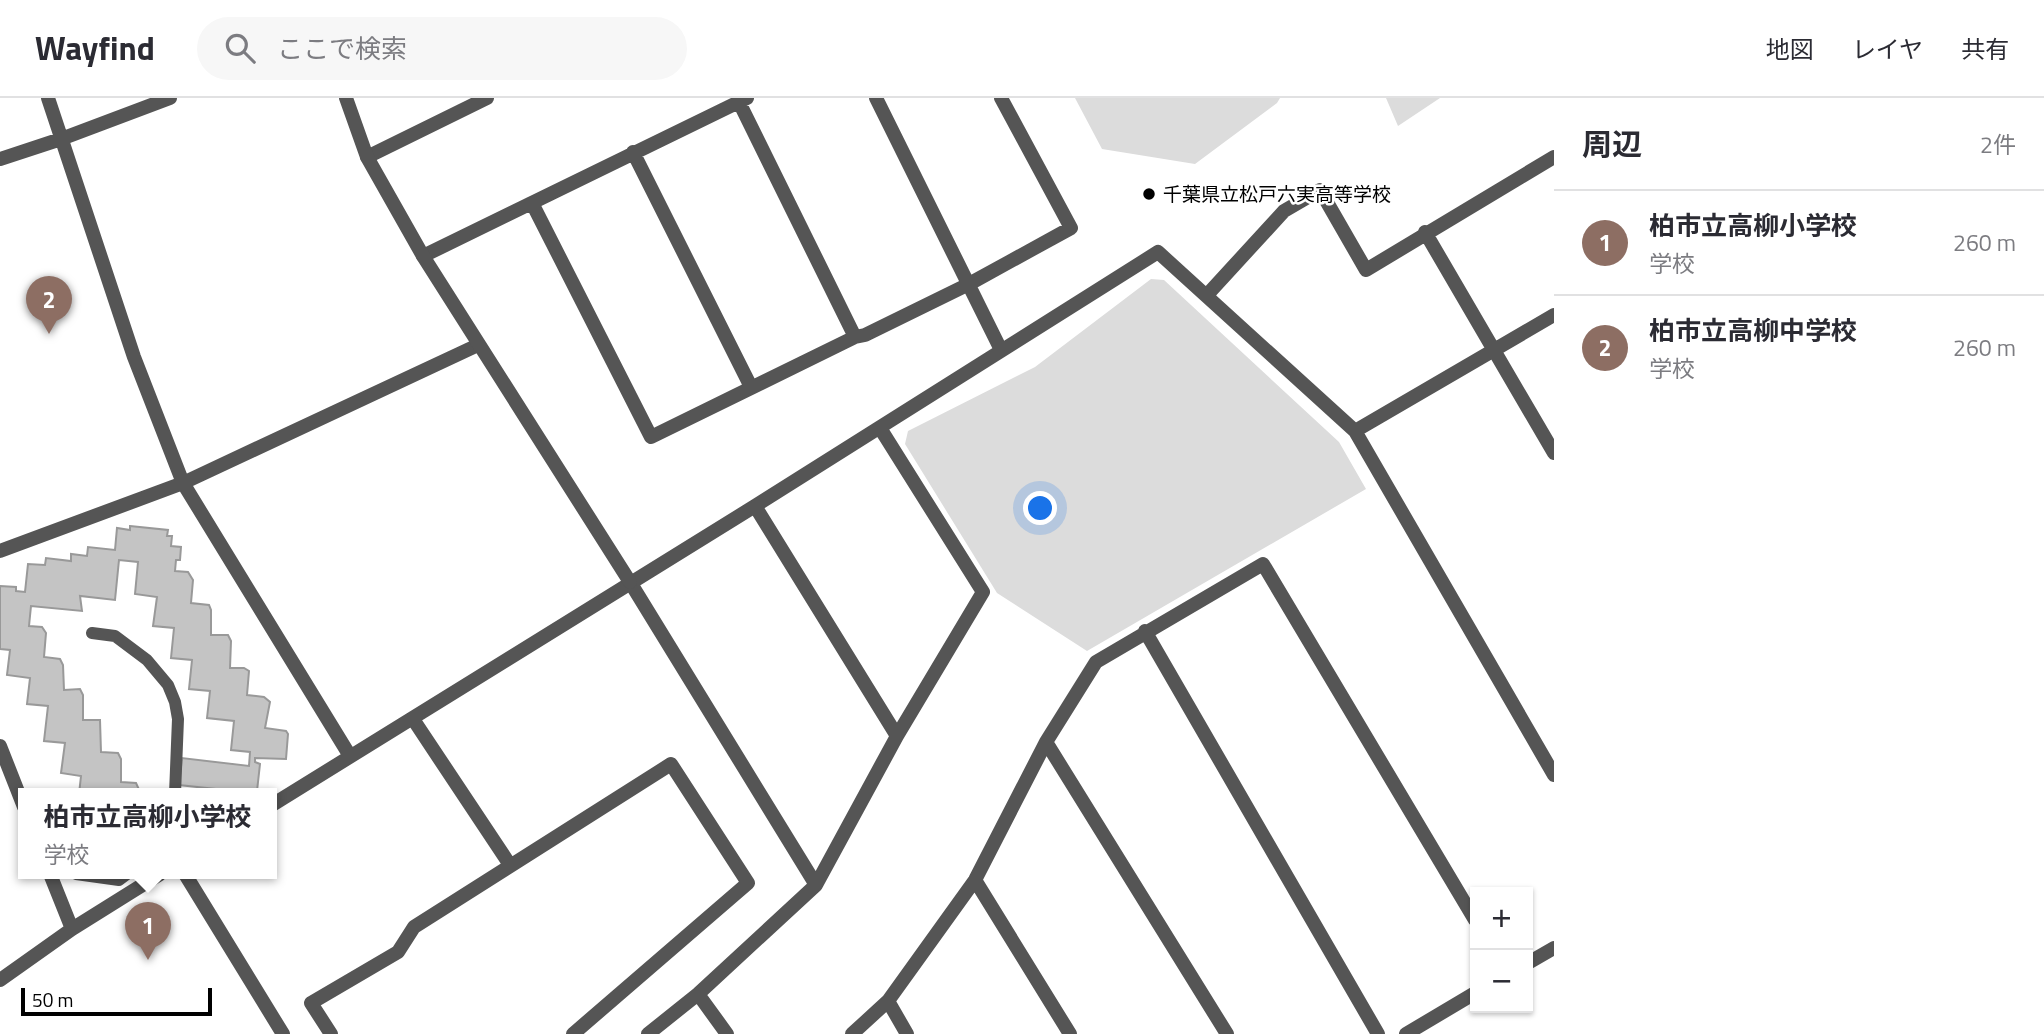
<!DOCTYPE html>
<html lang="ja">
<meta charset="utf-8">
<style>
body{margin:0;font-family:"Titillium Web","Noto Sans JP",sans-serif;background:#f7f7f7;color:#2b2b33}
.controls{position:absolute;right:21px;bottom:21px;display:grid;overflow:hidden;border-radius:0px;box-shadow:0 2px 5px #0004}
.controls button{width:63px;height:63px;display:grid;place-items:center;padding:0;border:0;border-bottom:2px solid #e1e1e2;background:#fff;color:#2b2b33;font:35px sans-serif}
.scale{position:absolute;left:21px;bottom:18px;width:191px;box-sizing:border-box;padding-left:7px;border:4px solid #000;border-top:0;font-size:19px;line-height:24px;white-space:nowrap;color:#000;-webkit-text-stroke:5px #fff;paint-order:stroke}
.you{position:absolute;left:1041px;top:411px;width:24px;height:24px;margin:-18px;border:5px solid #fff;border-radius:50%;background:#1a73e8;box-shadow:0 0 0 10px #1a73e833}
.badge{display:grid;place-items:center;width:46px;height:46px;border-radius:50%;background:#000;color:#fff;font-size:23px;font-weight:700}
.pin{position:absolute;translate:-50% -58px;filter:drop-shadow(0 2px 4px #0008)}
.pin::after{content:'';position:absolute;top:37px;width:24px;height:21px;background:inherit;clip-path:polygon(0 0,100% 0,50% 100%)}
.popup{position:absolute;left:18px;top:690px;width:259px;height:91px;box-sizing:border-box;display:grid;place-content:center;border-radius:0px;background:#fff;filter:drop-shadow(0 2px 5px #0005);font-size:23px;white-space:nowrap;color:#7c7c81}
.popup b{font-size:26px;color:#2b2b33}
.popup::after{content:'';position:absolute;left:50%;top:100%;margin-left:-14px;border:14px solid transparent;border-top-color:#fff}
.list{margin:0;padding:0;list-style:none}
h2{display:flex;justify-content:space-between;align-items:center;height:91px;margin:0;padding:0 28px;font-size:30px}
h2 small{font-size:23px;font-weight:400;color:#7c7c81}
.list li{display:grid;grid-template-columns:46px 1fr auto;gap:21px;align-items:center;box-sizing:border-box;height:105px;padding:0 28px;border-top:2px solid #e1e1e2}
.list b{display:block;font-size:26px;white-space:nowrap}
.list p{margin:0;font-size:23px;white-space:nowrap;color:#7c7c81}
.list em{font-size:23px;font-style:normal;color:#7c7c81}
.icon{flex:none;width:38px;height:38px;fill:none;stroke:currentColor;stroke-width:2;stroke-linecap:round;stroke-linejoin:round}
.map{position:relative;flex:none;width:1554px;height:936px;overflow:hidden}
header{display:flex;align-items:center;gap:42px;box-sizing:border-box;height:98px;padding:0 35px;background:#fff;border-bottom:2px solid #e1e1e2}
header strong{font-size:33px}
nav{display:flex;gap:38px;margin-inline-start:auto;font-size:24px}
.search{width:490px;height:63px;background:#f7f7f7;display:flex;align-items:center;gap:18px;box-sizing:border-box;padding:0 24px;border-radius:38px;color:#7c7c81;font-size:26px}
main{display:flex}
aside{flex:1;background:#fff}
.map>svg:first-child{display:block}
.green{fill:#dcdcdc}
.building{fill:#c4c4c4;stroke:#999;stroke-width:2}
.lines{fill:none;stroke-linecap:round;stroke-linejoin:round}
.service{stroke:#555;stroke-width:12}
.minor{stroke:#555;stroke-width:14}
.tertiary{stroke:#555;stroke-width:14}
.poi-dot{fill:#000;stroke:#fff;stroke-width:2.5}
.labels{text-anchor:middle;stroke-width:5;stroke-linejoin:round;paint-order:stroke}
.poi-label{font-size:19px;fill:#000;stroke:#fff;text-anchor:start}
</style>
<header>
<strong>Wayfind</strong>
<div class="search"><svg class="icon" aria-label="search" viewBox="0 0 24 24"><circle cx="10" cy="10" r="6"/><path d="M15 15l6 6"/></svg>ここで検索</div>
<nav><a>地図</a><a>レイヤ</a><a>共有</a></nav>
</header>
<main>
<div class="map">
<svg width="1554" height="936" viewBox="0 0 1554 936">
<rect width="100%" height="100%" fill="#fff"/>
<!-- green -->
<path class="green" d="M1075 0H1280L1277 5 1195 66 1102 51Z
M1386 0H1440L1398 28Z
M1151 181 1164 182 1339 344 1366 391 1087 553 997 495 905 346 908 333 1035 269Z"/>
<!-- building -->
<path class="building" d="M130 428 168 432 167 438H172L171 448 181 449 180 462H176L175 473 188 474 193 482 191 505 209 507 211 512V537H228L231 543 230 570H244L249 573 247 597 264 599 270 604 265 630 286 633 288 636 286 661 255 660V664L260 666 257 693 254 692 253 695 179 687 182 660 249 668 250 654 231 652 234 623 207 620 210 593 189 591 192 562 171 560 174 530 153 528 157 499 135 496 138 464 119 462 115 502 80 498 82 513 31 508 29 528 42 529 46 535 44 559 60 561 63 567 64 592 80 591 83 597V622H100L101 654 118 655 121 661V684L136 685 141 696H79L81 678 61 675 65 645 44 643 48 608 27 606 30 580 7 577 10 552 0 551V488L16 489V493L25 494 28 466 45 467 46 460 71 463V456L87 458 88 449 115 452 117 430 130 432Z"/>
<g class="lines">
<!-- service -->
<path class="service" d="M92 535 115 538 147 562 168 587 175 604 178 621 175 696
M76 776 119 782 127 776"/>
<!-- minor -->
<path class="minor" d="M48 0 134 259 183 385 350 658
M876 0 1001 252
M739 4 855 239
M633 54 751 289
M367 59 487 0
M0 61 61 41 170 0
M532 105 651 339 855 239 865 237 969 186 1071 130 1001 0
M1425 134 1554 355
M423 158 747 0
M1207 197 1284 113 1320 92 1366 172 1554 59
M1355 333 1554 217
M755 408 897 638
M0 453 183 385 478 247
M630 484 816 787
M1145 533 1378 936
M413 621 510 767
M1046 644 1227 936
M0 648 24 709
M272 707 755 408 1158 154 1355 333 1554 677
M50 776 72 831
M185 776 283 936
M975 782 1070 936
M1528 865 1554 850
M0 882 72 831 160 776
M698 896 727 936
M888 903 907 936
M331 936 311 905 398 854 414 829 671 666 748 785 573 936
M648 936 698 896 816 787 897 638 983 494 880 330
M852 936 888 903 975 782 1046 644 1096 564 1263 466 1475 822
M1406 936 1475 895"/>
<!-- tertiary -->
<path class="tertiary" d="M346 0 367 59 423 158 630 484"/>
</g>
<!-- markers -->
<circle class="poi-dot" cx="1149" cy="96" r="7"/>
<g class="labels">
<!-- poi labels -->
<g class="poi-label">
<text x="1163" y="103">千葉県立松戸六実高等学校</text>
</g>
</g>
</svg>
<div class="controls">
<button>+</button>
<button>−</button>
</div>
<div class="scale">50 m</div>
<div class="you"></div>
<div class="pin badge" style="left:148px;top:862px;background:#8d6e63">1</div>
<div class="popup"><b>柏市立高柳小学校</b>学校</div>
<div class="pin badge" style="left:49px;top:236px;background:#8d6e63">2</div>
</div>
<aside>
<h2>周辺<small>2件</small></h2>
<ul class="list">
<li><span class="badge" style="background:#8d6e63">1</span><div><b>柏市立高柳小学校</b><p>学校</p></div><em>260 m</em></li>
<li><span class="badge" style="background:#8d6e63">2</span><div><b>柏市立高柳中学校</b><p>学校</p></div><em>260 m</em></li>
</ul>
</aside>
</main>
